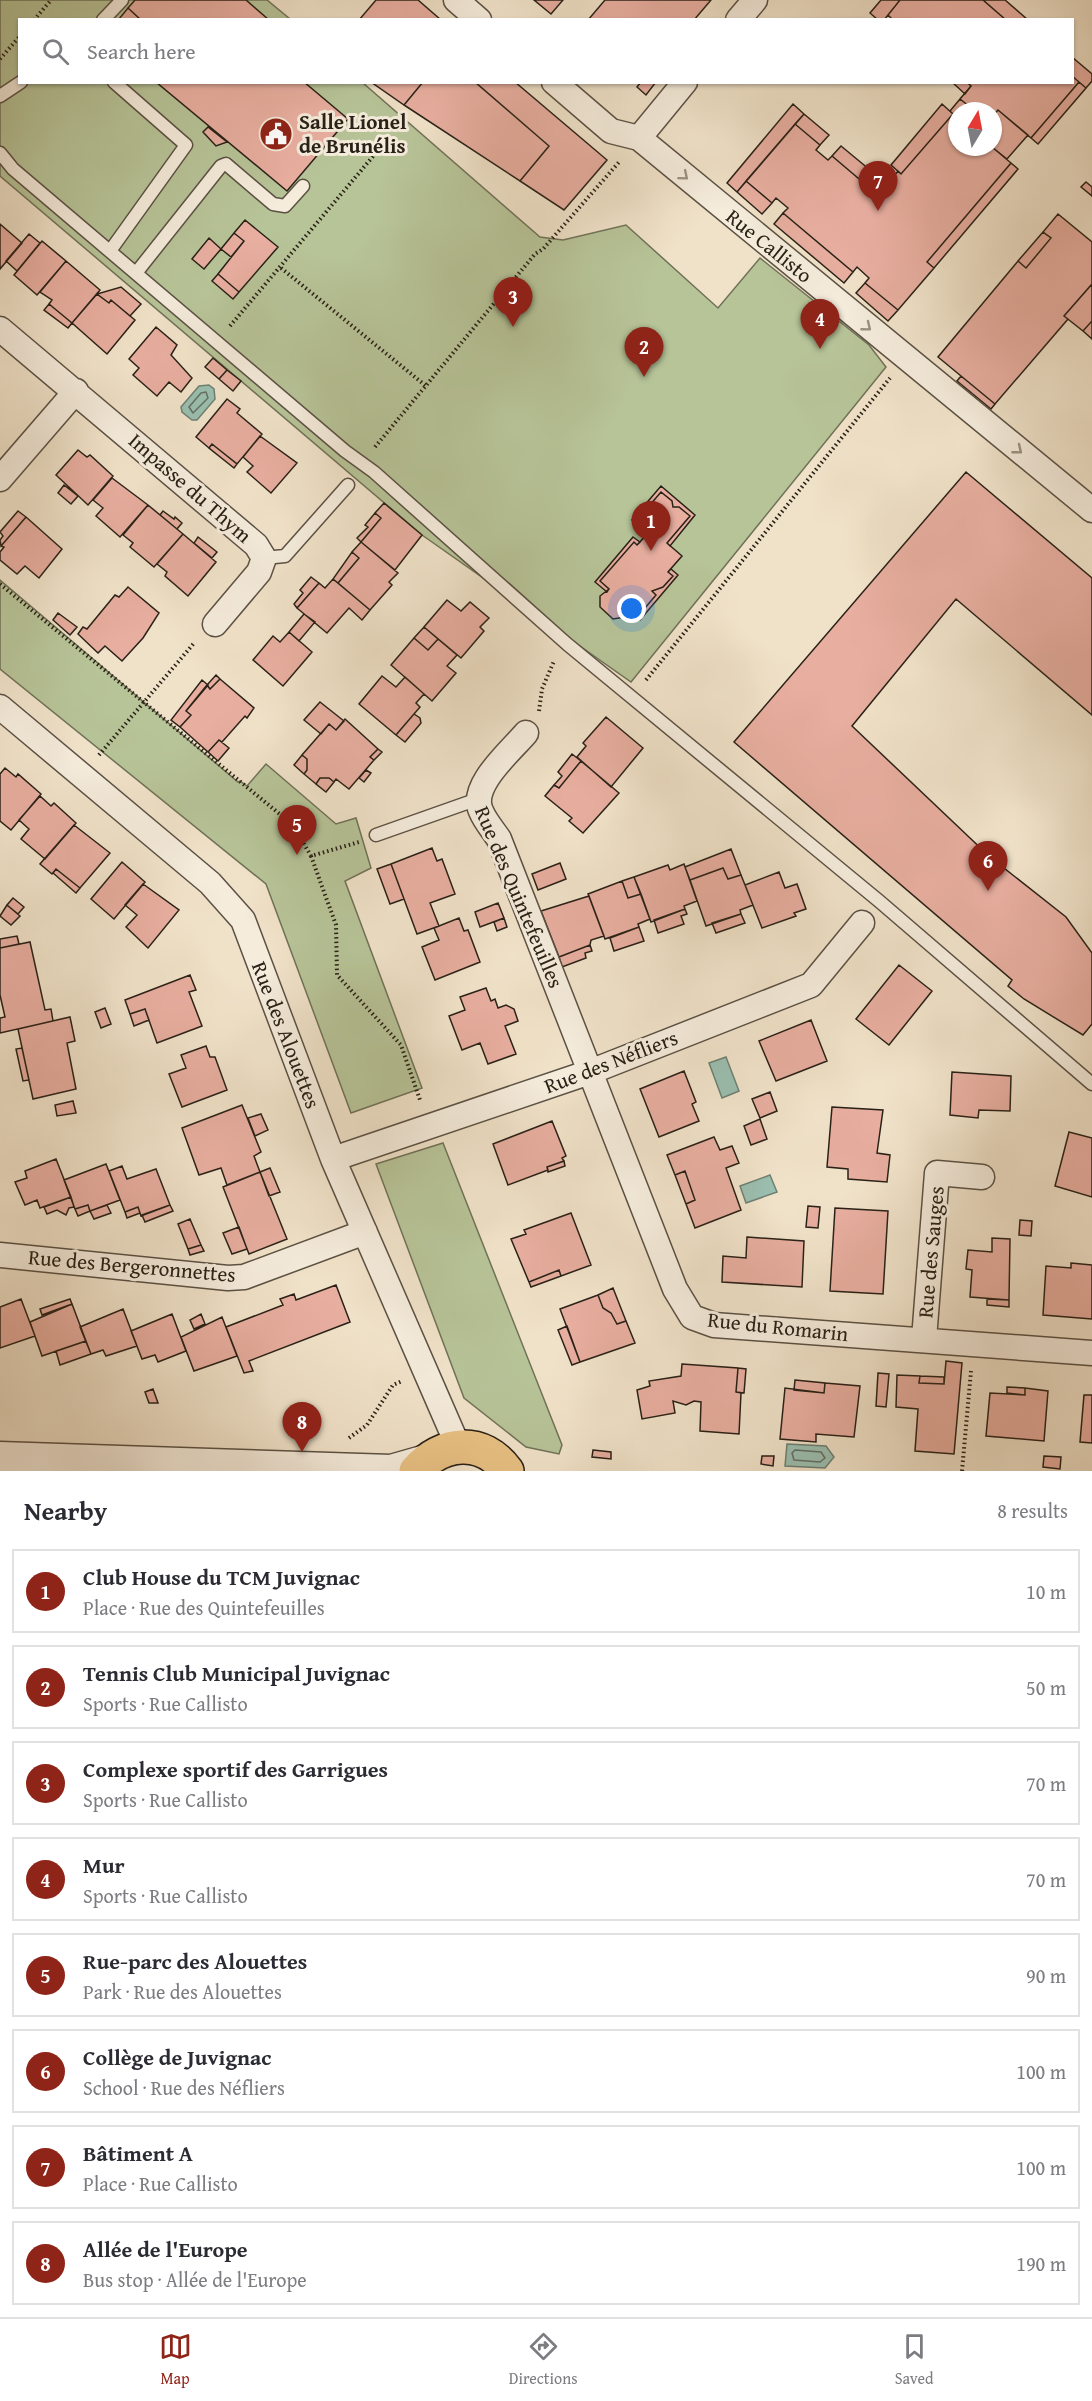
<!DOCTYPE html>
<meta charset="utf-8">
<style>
body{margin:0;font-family:"Gentium Book Plus",serif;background:#f7f7f7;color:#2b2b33}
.compass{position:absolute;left:948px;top:102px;width:54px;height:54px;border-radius:50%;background:#fff;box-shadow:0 2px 4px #0004;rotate:10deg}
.you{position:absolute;left:632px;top:609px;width:21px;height:21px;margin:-15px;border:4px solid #fff;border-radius:50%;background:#1a73e8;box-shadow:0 0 0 9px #1a73e833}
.badge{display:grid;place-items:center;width:39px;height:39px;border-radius:50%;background:#8f2418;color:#fff;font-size:20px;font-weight:700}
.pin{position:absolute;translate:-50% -50px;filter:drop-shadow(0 2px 3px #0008)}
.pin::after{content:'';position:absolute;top:32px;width:21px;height:18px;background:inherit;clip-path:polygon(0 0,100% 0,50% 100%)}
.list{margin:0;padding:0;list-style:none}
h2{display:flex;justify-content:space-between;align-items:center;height:78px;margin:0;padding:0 24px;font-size:26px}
h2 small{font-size:20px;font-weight:400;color:#7c7c81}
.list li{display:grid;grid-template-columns:39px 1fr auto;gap:18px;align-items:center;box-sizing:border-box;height:84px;margin:0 12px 12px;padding:0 12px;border:2px solid #e1e1e2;border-radius:0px}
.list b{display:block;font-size:22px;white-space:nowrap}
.list p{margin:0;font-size:20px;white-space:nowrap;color:#7c7c81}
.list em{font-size:20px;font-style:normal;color:#7c7c81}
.icon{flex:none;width:33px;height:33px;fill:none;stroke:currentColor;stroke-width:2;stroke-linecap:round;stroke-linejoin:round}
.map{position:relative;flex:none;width:1092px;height:1471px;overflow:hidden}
.search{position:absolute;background:#fff;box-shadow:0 2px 4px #0004;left:18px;right:18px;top:18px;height:66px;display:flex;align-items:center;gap:15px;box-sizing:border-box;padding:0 21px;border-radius:0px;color:#7c7c81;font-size:22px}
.sheet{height:846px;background:#fff}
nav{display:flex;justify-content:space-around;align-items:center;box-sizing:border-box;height:84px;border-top:2px solid #e1e1e2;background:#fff;font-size:16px;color:#7c7c81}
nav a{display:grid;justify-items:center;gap:3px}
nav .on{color:#8f2418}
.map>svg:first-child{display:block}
.green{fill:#b7c498;stroke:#707258;stroke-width:1.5}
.water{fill:#9bbfb0;stroke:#6d8073;stroke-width:1.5}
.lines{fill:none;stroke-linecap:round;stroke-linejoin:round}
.shore{stroke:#627064;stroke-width:1.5}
.building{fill:#e8aea0;stroke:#292117;stroke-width:1.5}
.service-casing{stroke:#5b5144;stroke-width:15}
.minor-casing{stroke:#5b5144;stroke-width:27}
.tertiary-casing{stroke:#5b5144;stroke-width:33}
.primary-casing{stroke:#292117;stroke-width:36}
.path{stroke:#292117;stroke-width:4;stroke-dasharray:1.5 3;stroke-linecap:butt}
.service{stroke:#f5ecdc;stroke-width:12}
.minor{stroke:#f5ecdc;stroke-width:24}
.tertiary{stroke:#f5ecdc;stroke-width:30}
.primary{stroke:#e8c184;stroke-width:33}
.oneway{stroke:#999183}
.labels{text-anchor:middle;stroke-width:6;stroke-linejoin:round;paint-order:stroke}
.poi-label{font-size:21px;font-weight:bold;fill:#292117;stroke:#f5ecdc;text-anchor:start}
.street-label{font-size:21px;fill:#292117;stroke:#f5ecdc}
</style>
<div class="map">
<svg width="1092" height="1471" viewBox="0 0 1092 1471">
<rect width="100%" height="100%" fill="#f0e2c9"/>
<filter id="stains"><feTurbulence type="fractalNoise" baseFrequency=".00333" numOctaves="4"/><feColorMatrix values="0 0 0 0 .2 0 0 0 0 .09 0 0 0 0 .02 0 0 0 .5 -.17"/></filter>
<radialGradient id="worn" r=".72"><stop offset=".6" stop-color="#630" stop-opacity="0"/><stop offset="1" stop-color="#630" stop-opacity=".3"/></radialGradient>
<!-- green -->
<path class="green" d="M0 0H267L290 19 20 20V82L363 83 540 237 563 240 626 225 718 308 760 258 869 345 886 367 631 682 422 535 0 176Z
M0 580 238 782 240 781 247 786 266 764 336 824 356 818 371 868 345 881 422 1088 351 1113 266 884 0 669Z
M443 1143 562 1445 559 1454 526 1447 464 1398 376 1164Z"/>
<!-- water -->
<path class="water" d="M209 385 214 389 215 399 197 420H192L182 412 181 407 199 386Z
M726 1057 739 1091 722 1098 709 1063Z
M770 1175 777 1192 746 1203 740 1186Z
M787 1444 826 1446 834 1457 825 1468 785 1466Z"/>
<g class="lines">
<!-- shore -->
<path class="shore" d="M201 393 206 392 208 398 193 413 189 407Z
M795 1450 821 1452 825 1458 820 1462 794 1460 792 1453Z"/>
</g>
<!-- building -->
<path class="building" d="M135 0H246L269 20H141L128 8Z
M376 0H418L441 20H359Z
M534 0H563L551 14Z
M605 0H711L694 20H588Z
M881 0H900L884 20H878L870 13Z
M900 0H983L1006 20H893L888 15Z
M983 0H1005L1028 20H1006Z
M128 8 141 20 119 19Z
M1072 57 1092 74V81L1086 88 1072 76Z
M1072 76 1079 82 1031 138 998 110 993 116V111H975L960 99 971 86 967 82H1072Z
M156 82H304L348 119 287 191Z
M371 82H423L404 105Z
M423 82H475L549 146 520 181 404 105Z
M475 82H515L607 160 564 210 520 181 549 146Z
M641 82H656L646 95 637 87Z
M952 82H967L971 86 965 94Z
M1079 82 1086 88 1038 144 1031 138Z
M960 99 975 111H957V117L953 114 950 111Z
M793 104 804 114 737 192 727 183Z
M942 104 953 114 901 174 891 165Z
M998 110 1028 135 1007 159 992 147 993 116Z
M804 114 829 135 820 145 795 124Z
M953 114 957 117V147H992L1011 163 927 262 934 268 898 310 865 283 869 278 857 267 853 272 783 213 788 208 776 198 772 203 746 181 795 124 820 145 816 150 828 160 832 156 878 195 898 171 901 174Z
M208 127 227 142 216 146 203 132Z
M841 146 887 184 878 195 832 156Z
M1011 163 1018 169 934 268 927 262Z
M746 181 772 203 762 214 737 192Z
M1086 182 1092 187V196L1081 187Z
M783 213 853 272 844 283 774 224Z
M1058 214 1092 242V284L1064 316 1068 319 995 404 938 357 1018 261 1026 268 1051 238 1043 232Z
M245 220 278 247 239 292 218 274 244 241 234 233Z
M0 224 22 243 0 269Z
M1043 232 1051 238 1026 268 1018 261Z
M234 233 244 241 231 257 221 249Z
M29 234 40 243 17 271 6 261Z
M209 238 221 249 204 269 192 259Z
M42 241 66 261 37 295 14 275Z
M66 261 100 290 72 323 49 304 52 300 40 292Z
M218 274 239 292 233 299 212 281Z
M865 283 898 310 888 321 856 293Z
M1092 284V321L1083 331 1064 316Z
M121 287 141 304 130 316 111 300 109 303 97 294Z
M97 294 109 303 111 300 135 320 107 354 72 323Z
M49 304 72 323 68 328 44 310Z
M1092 321V339L1083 331Z
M156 327 177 345 171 355 192 378 181 392 169 382 157 396 133 375 139 368 129 359Z
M213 358 227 370 219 379 205 367Z
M227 370 241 381 233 391 219 379Z
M961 376 995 404 991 409 957 381Z
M227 399 240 409 237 413 262 434 237 464 212 444 209 448 196 437Z
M260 436 297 463 271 493 247 472 253 466 243 457Z
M212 444 237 464 234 468 209 448Z
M78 450 87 457 90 455 113 476 88 505 56 475Z
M966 472 1092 578V715L956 599 852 726 990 857 1066 917 1092 953V1024L1083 1035 1024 999 1008 986 1012 980 734 742Z
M112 478 148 505 120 537 96 516 103 508 93 500Z
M64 485 78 496 71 504 58 493Z
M661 486 695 515 670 546 667 543 690 516 679 507H673L672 501 661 492 637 520 650 531 648 533 632 520Z
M661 492 672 501 673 507H679L690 516 667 543 682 556 668 572 673 576 663 587 652 591 656 595 639 615 627 605 623 609 628 613 625 617 613 619 600 607V596L609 589 600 581 634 542 637 545 650 531 637 520Z
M384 503 422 535 395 570 361 542 381 518 375 513Z
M148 505 183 534 154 567 130 547 133 543 123 535Z
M18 511 26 517 1 546 0 540 3 536 0 532Z
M163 511 174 519 175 517 182 523 177 529 160 515Z
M375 513 381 518 361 542 357 538 368 527 365 525Z
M26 517 62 549 39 578 25 566 17 574 0 560V552L4 547 1 546Z
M183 534 216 562 188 596 165 576 167 572 157 564Z
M198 537 217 552 212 558 194 543Z
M633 537 640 542 637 545 634 542 600 581 609 589 607 592 595 582Z
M361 542 398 573 389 582 392 585 370 610 338 583 359 558 352 552Z
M352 552 359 558 338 583 333 579Z
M671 569 678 575 640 620 625 608 627 605 639 615 656 595 652 591 663 587 673 576 668 572Z
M311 577 319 583 297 608 294 604 303 593 300 590Z
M333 579 370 610 362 620 349 608 327 633 297 608 319 583 325 588Z
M128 587 159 613 143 638 122 661 105 646 98 653 78 634 83 627 87 629 115 595 119 597Z
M447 600 461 611 470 602 489 618 480 627 484 631 461 658 424 627Z
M58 613 77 627 70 635 53 620Z
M304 614 315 622 299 641 289 632Z
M424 627 438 639 428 650 414 638Z
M289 632 312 652 283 686 253 660 273 636 280 642Z
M414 638 428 650 438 639 457 655 447 666 456 673 432 701 391 665Z
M216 675 220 679 210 689 207 685Z
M382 676 396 687 405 677 424 694 416 703 420 707 396 735 359 704Z
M220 679 254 708 247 718 245 716 222 742 219 740 208 752 180 727 191 715 186 711 207 685 210 689Z
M202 680 208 685 186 711 191 715 180 727 171 720Z
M320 702 344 721 336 730 329 724 321 734 304 720Z
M414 714 420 718 421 723 405 742 396 735Z
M606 717 643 748 611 787 577 757 586 746 583 743Z
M345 719 378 749 370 757 374 760 349 789 336 779 334 782 329 778H320L316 784 304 774 307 770V759L302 755 329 724 336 730Z
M219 740 229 748 218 761 208 752Z
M378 749 382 752 374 760 370 757Z
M572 754 581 761 559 788 554 785 562 776 558 772Z
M302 755 307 759V770L304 774 294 765Z
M581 761 619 793 583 833 569 821 572 818 545 796 554 785 559 788Z
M5 768 16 777 18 774 41 794 11 830 0 821V774Z
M366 770 371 773 364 782 359 778Z
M320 778H329L334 782 326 792 316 784Z
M40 796 51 806 54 803 76 823 45 859 21 839 29 829 19 820Z
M74 825 110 853 80 888 56 869 52 874 40 864Z
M432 848 437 861 442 859 455 894 430 903 439 926 417 934 391 864Z
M731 849 741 875 728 879 723 868 690 880 685 867Z
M122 862 145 882 114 919 91 899Z
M560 863 566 879 538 890 532 874Z
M391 864 404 899 390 904 377 869Z
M684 864 697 901 684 906 685 909 651 922 634 877 668 865 670 870Z
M723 868 728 879 741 875 753 905 740 910 741 914 706 926 690 880Z
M56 869 80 888 76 893 53 873Z
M779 872 785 888 797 884 806 909 794 913 796 916 762 928 745 885Z
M634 877 641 894 628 898 622 881Z
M622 881 628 898 641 894 650 919 638 924 639 927 605 939 588 894Z
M143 884 179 910 148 948 126 927 137 915 125 905Z
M589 896 604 936 591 940 590 945 559 957 541 911Z
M13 898 24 907 18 914 7 905Z
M498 903 504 918 480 927 475 912Z
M7 905 20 916 11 925 0 916Z
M685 909 687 914 681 916 684 924 658 933 654 920Z
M741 914 745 923 716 933 712 923Z
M459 918 464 931 468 930 480 962 435 980 422 947 439 940 434 928Z
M504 918 507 927 497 931 494 922Z
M639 927 644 941 614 951 610 938Z
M17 936 19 944 0 948V939Z
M30 942 45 1010 51 1009 53 1021 0 1033V1018L5 1017 0 995V948Z
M590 945 592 951 585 953 586 958 562 967 559 957Z
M899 965 932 991 889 1045 856 1019Z
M190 975 196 990 189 992 202 1026 157 1043 145 1009 130 1014 125 1000Z
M486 988 491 1001 495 999 498 1008 506 1005 514 1009 518 1021 505 1026 516 1054 488 1064 480 1043 462 1050 449 1016 465 1010 460 997Z
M105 1008 111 1024 101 1028 95 1012Z
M145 1009 149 1020 134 1026 130 1014Z
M70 1017 75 1041 67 1043 76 1089 33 1099 18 1029Z
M811 1020 827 1061 776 1081 759 1041Z
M206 1046 210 1057H215L227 1090 182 1107 169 1074 186 1068 181 1055Z
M22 1048 29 1080 23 1081 16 1049Z
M684 1071 696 1102 692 1104 699 1121 659 1137 640 1089Z
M952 1072 1011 1076 1010 1111 979 1110 978 1118 950 1115Z
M770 1092 777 1111 760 1118 752 1099Z
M73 1101 76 1113 57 1116 55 1105Z
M242 1105 261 1152 254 1156 260 1172 227 1185 221 1168 199 1175 182 1128Z
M832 1107 883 1110 877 1153 890 1155 887 1182 848 1179V1169L827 1167Z
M261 1114 268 1130 255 1136 248 1118Z
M760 1119 767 1139 751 1145 744 1126Z
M552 1121 566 1156 562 1158 564 1161 547 1167 548 1170 508 1185 493 1144Z
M1069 1132 1092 1138V1197L1055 1186Z
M714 1137 720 1150 732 1146 739 1163 726 1168 741 1210 695 1228 686 1204 695 1200 685 1171 675 1175 667 1155Z
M56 1159 71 1197 40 1208 37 1200 25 1205 15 1182 27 1178 25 1171Z
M564 1161 565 1166 548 1172 547 1167Z
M106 1164 120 1200 90 1211 88 1205 75 1209 64 1180Z
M122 1166 127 1179 156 1169 170 1205 141 1216 138 1207 125 1212 109 1171Z
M270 1168 280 1192 269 1196 260 1172Z
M685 1171 695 1200 686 1204 675 1175Z
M260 1172 287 1239 249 1254 223 1187Z
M71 1197 74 1207 69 1208 66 1215 57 1210 47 1214 44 1207Z
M88 1205 90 1211 78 1216 75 1209Z
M107 1205 111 1213 94 1219 90 1211Z
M170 1205 173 1211 145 1222 142 1215Z
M808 1206 820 1207 818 1228 806 1227Z
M138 1207 140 1213 127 1218 125 1212Z
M835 1208 888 1211 883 1294 830 1291Z
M571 1213 591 1265 561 1276 559 1270 529 1282 511 1239 526 1234 524 1230Z
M190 1219 201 1245 188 1249 178 1224Z
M1020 1220 1032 1221 1031 1236 1019 1235Z
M239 1227 247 1249 232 1254 223 1233Z
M747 1237 804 1241 802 1287 722 1282 723 1256 746 1258Z
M992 1238 1010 1239 1009 1300 970 1297 972 1270 966 1269 968 1250 992 1252Z
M201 1245 204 1251 190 1255 188 1249Z
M1071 1263 1092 1265V1319L1043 1315 1046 1266 1071 1268Z
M559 1270 561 1276 531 1287 529 1282Z
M336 1285 350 1322 249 1361 253 1371 244 1373 226 1327 283 1305 280 1299 294 1294 296 1300Z
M613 1288 626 1321 617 1324 611 1313 603 1308 598 1295Z
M598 1295 603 1308 611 1313 617 1324 626 1321 635 1343 580 1362 560 1309Z
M21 1299 35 1336 0 1348V1307Z
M70 1299 72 1304 42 1315 40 1309Z
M987 1299 1009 1300V1307L987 1305Z
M72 1304 86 1341 42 1356 30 1322Z
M123 1309 137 1346 106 1356 103 1350 91 1354 80 1327Z
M172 1314 186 1351 158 1362 155 1355 142 1359 131 1331Z
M201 1314 205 1324 194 1329 190 1320Z
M222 1317 237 1356 194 1371 181 1337Z
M567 1326 580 1362 572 1365 558 1330Z
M86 1341 91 1354 60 1365 56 1351Z
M946 1361 962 1363 954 1454 915 1451 918 1409 896 1407 897 1375 920 1376 919 1383 944 1384Z
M682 1364 738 1368 736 1392 741 1393 739 1434 700 1431 701 1402 694 1401 686 1405 673 1401 675 1413 642 1419 637 1390 650 1386 649 1381 681 1376Z
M738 1368 746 1369 744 1393 736 1392Z
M878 1373 889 1374 886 1407 876 1406Z
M920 1376 944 1377V1384L919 1383Z
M795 1380 825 1383 824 1393 794 1390Z
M825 1383 860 1386 854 1437 816 1434V1442L780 1439 785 1388 824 1393Z
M1007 1387 1025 1388V1395L1007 1393Z
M1025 1388 1048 1391 1044 1441 986 1436 990 1393 1025 1395Z
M153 1389 158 1403H149L145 1392Z
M1084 1395H1092V1443L1080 1442Z
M593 1450 611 1452V1459L592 1457Z
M762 1456H774L773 1466 761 1464Z
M1044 1456 1061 1457 1060 1469 1043 1467Z"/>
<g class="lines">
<defs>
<path id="service" d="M103 20 122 0
M0 96 21 82
M0 153 13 169 345 451 374 472 567 644 879 901 1092 1084
M110 251 186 145 114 82
M136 273 221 166 226 164 273 204 285 206 303 186
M264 558 285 556 348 485
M376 835 478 799"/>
<path id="minor" d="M456 0 479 20
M738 20 755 0
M554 82 611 131 639 138 1092 510
M639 138 685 82
M0 329 256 545 264 558 259 572 215 624
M0 479 76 391
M0 707 210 883 243 920 333 1159 458 1446
M526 733C511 751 469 786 481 811 485 821 493 830 499 839L675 1289 692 1317 714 1325 1092 1353
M333 1159 590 1072 811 985 862 923
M0 1255 228 1278 244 1277 365 1232
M924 1339 937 1173 982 1177"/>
<path id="tertiary" d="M0 1457 391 1470 426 1460"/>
<path id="primary" d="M416 1471C442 1441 483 1437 507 1471"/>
</defs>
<!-- service casing -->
<use href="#service" class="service-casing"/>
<!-- minor casing -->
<use href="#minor" class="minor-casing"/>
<!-- tertiary casing -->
<use href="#tertiary" class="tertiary-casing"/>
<!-- primary casing -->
<use href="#primary" class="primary-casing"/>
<!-- path -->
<path class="path" d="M34 20 51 0
M0 59 20 36
M281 268 426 386
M230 326 375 154
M375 447 535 254 543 249 620 161
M0 584 293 825 311 856 359 842
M646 680 890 378
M539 711 542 689 554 661
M99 755 195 642
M311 856 336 925 337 975 401 1045 420 1100
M349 1438 367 1425 393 1385 402 1381
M962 1471 971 1371"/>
<!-- service -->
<use href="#service" class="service"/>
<!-- minor -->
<use href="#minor" class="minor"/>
<!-- tertiary -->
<use href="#tertiary" class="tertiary"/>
<!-- primary -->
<use href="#primary" class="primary"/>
</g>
<!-- one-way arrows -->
<defs><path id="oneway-chevron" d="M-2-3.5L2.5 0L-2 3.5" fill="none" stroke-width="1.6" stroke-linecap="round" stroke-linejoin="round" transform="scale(1.5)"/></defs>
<g class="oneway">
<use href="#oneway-chevron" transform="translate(684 176) rotate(40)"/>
<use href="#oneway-chevron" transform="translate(867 327) rotate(39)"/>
<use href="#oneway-chevron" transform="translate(1018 450) rotate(39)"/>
</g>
<!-- icons -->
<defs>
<symbol id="civic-disc" viewBox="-11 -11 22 22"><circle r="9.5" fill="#8f2418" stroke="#f5ecdc"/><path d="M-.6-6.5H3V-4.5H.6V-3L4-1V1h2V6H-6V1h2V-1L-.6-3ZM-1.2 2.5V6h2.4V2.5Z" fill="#fff"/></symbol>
</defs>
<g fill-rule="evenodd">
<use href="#civic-disc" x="257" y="115" width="38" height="38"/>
</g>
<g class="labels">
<!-- poi labels -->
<g class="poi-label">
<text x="299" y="129">Salle Lionel<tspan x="299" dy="24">de Brunélis</tspan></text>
</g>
<!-- street labels -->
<g class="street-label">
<text transform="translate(769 246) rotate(39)" y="7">Rue Callisto</text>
<text transform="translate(190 488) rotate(41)" y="7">Impasse du Thym</text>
<text transform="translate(519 897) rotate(67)" y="7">Rue des Quintefeuilles</text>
<text transform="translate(286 1035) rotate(69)" y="7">Rue des Alouettes</text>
<text transform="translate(611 1062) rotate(-21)" y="7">Rue des Néfliers</text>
<text transform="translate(931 1252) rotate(-85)" y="7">Rue des Sauges</text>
<text transform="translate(132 1266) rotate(5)" y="7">Rue des Bergeronnettes</text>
<text transform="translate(778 1327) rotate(6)" y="7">Rue du Romarin</text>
</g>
</g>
<rect width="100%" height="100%" filter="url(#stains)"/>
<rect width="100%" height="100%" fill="url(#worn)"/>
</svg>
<svg class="compass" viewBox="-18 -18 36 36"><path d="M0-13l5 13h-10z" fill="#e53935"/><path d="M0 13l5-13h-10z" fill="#7c7c81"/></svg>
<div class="you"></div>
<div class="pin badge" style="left:651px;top:551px">1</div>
<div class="pin badge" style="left:644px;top:377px">2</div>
<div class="pin badge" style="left:513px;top:327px">3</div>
<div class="pin badge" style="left:820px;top:349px">4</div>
<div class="pin badge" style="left:297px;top:855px">5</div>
<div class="pin badge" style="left:988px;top:891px">6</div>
<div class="pin badge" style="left:878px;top:211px">7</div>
<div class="pin badge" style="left:302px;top:1452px">8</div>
<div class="search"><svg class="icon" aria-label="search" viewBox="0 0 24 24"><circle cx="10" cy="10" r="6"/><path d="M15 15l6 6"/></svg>Search here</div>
</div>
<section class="sheet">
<h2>Nearby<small>8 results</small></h2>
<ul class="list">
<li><span class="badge">1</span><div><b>Club House du TCM Juvignac</b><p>Place · Rue des Quintefeuilles</p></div><em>10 m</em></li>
<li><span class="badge">2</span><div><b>Tennis Club Municipal Juvignac</b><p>Sports · Rue Callisto</p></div><em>50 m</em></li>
<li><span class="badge">3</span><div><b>Complexe sportif des Garrigues</b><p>Sports · Rue Callisto</p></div><em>70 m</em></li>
<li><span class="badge">4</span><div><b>Mur</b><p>Sports · Rue Callisto</p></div><em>70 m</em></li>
<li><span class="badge">5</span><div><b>Rue-parc des Alouettes</b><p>Park · Rue des Alouettes</p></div><em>90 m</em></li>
<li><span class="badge">6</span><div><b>Collège de Juvignac</b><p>School · Rue des Néfliers</p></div><em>100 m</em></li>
<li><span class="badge">7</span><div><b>Bâtiment A</b><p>Place · Rue Callisto</p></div><em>100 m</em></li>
<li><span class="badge">8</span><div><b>Allée de l'Europe</b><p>Bus stop · Allée de l'Europe</p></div><em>190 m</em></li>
</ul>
</section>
<nav>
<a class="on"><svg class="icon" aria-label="map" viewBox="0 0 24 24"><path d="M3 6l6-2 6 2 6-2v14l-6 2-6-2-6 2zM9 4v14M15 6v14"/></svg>Map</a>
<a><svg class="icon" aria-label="directions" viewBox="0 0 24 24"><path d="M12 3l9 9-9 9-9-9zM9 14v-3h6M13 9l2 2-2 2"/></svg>Directions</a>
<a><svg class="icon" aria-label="saved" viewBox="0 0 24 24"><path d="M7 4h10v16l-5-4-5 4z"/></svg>Saved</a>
</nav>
